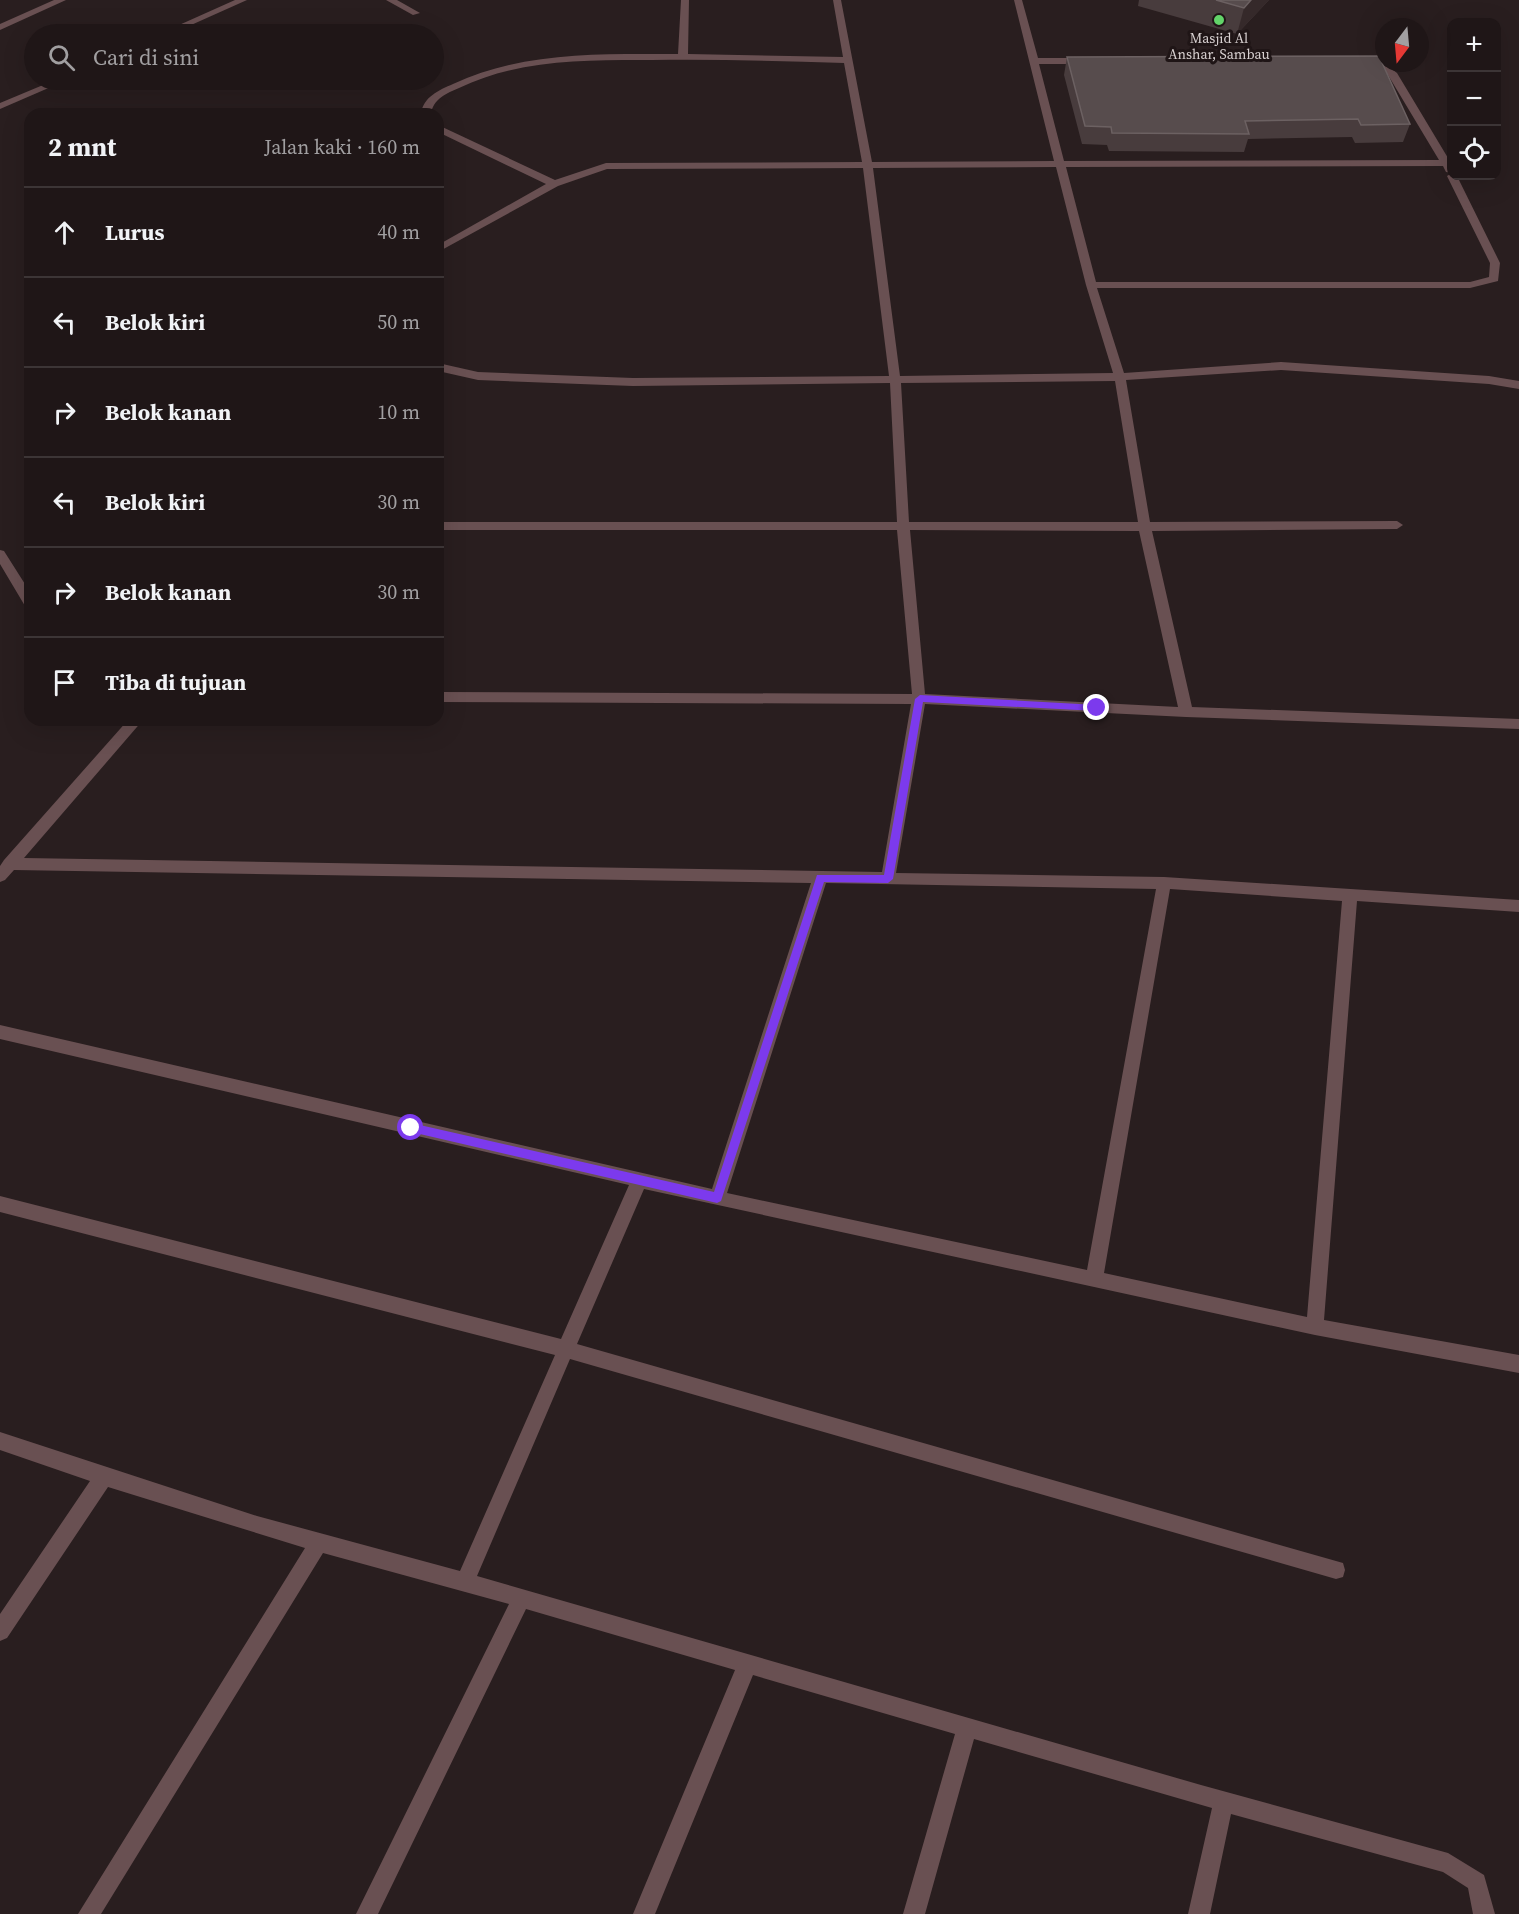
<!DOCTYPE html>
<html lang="id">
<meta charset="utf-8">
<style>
body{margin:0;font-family:"Source Serif 4",serif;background:#2c2324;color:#f1f3f6}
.controls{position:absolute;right:18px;top:18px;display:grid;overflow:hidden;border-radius:12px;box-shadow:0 6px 24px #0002}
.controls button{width:54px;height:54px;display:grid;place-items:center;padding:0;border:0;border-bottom:2px solid #3c3536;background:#1f1617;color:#f1f3f6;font:30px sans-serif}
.compass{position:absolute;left:1375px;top:18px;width:54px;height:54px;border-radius:50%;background:#1f1617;box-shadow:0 6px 24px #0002;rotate:196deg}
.stop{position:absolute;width:18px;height:18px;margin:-14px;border:4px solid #7c3aed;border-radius:50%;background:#fff}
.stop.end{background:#7c3aed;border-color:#fff;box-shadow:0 2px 6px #0008}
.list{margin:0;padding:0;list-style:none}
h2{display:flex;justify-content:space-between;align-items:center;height:78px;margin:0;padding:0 24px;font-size:26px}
h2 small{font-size:20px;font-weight:400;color:#a19fa1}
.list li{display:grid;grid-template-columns:39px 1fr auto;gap:18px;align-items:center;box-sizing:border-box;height:90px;padding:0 24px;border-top:2px solid #3c3536}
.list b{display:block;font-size:22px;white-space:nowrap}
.list em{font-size:20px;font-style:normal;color:#a19fa1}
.icon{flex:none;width:33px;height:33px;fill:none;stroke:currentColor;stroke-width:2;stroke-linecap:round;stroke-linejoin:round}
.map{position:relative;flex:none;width:1519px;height:1914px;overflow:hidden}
.search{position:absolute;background:#1f1617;box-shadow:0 6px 24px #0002;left:24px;top:24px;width:420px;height:66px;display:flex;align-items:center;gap:15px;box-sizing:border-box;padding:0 21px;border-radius:33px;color:#a19fa1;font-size:22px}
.panel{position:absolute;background:#1f1617;box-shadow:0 6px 24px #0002;left:24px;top:108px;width:420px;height:618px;border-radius:18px}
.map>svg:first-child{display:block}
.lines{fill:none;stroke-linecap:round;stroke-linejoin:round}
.minor{fill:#695052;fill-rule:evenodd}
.wall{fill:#483c3d}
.shaded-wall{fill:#35292a}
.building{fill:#574c4d;stroke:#6c6162;stroke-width:1.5}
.route{fill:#7c3aed}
.poi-dot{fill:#62d469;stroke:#1f1516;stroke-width:2}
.labels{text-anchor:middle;stroke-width:6;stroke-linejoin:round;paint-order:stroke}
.far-poi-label{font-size:14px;fill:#d8d1d1;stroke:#1f1516}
</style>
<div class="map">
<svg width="1519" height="1914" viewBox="0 0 1519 1914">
<rect width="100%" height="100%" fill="#291e1f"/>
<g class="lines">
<!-- minor -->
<path class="minor" d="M54 0H66L0 30V24Z
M235 0H247L171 34H159Z
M386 0H397L420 13 413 15Z
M681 0H689L688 54 843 57 833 0H841L872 162 1054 161 1014 0H1022L1038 58H1087L1092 61 1087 64H1039L1064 161 1439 160 1388 75 1361 64 1366 61 1389 67 1397 73 1451 163 1452 173 1446 172 1443 166 1066 167 1096 282H1470L1489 277 1490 263 1447 176 1452 173V176H1457L1500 263 1498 281 1470 288H1097L1124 373 1281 362 1489 376 1519 381V389L1489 384 1281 370 1126 380 1150 522 1397 521 1403 525 1397 529 1152 531 1192 707 1519 719V729L1186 717 925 704 896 873 1164 877 1519 900V912L1357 901 1324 1320 1519 1355V1373L1315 1335 644 1189 577 1344 1336 1561 1343 1563 1345 1570 1343 1577 1336 1579 570 1359 477 1576 1201 1785 1448 1853 1484 1875 1495 1914H1473L1468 1888 1443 1872 1231 1814 1210 1914H1188L1212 1808 974 1739 925 1914H903L955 1734 753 1675 655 1914H633L735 1670 526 1609 378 1914H356L509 1604 323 1553 101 1914H78L305 1548 108 1487 7 1638 0 1641V1614L90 1481 0 1450V1432L257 1516 460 1571 555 1355 0 1212V1196L561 1339 629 1185 0 1039V1025L712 1189 811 883 14 870 5 880 0 882V866L4 860 128 720H143L24 858 882 872 911 704 438 702V692L912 694 897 530H438V522H897L890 383 633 386 478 380 438 371V363L478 372 633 378 889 376 863 168 607 169 558 186 438 252V245L546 184 438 132V125L555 180 606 163 862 162 844 63C780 61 716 59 652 60 586 60 520 59 459 88 447 93 433 99 431 114H421C423 97 439 90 453 84 523 51 602 54 678 54ZM1056 167 1086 285 1113 373 900 376 873 168ZM1115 381 1138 522H909L901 383ZM910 530 1139 531 1178 707 925 694ZM826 883 1156 889 1087 1270 727 1193ZM1170 889 1342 901 1307 1317 1104 1273Z
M55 80H67L0 109V103Z
M0 550 4 551 30 592V608L25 606 0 564Z"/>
</g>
<!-- wall -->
<path class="wall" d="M1139 0H1269L1237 34 1138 6Z
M1067 57 1410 124 1403 142 1355 143 1352 137 1248 139 1244 152 1109 151 1107 145 1082 144 1064 75Z"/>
<!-- shaded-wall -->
<path class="shaded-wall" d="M1251 0H1269L1237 34 1244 8Z"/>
<!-- building -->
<path class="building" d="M1216 0H1251L1244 8Z
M1379 56 1410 124 1361 125 1358 119 1245 121 1249 134 1112 133 1111 127 1085 126 1067 57Z"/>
<!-- route -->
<path class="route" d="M920 695 1097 705 1101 708 1097 711 923 702 893 879 888 883 824 882 721 1201 717 1203 407 1131V1124L411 1123 714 1192 817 875H884L915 699Z"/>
<!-- markers -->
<circle class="poi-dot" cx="1219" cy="20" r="6"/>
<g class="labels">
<!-- far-poi labels -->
<g class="far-poi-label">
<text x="1219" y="43">Masjid Al<tspan x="1219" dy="16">Anshar, Sambau</tspan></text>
</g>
</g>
</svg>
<div class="controls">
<button>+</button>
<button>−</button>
<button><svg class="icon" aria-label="locate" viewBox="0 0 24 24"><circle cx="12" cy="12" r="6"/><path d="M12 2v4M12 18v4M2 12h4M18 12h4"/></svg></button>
</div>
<svg class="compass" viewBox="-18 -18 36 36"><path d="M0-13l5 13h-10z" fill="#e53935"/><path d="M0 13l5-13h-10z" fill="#a19fa1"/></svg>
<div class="stop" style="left:411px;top:1128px"></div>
<div class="stop end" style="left:1097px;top:708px"></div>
<div class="search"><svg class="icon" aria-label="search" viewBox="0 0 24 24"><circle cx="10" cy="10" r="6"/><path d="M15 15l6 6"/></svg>Cari di sini</div>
<section class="panel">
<h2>2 mnt<small>Jalan kaki · 160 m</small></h2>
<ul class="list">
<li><svg class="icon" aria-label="ahead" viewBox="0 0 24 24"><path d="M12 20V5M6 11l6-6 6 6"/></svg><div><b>Lurus</b></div><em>40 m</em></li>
<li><svg class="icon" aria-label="left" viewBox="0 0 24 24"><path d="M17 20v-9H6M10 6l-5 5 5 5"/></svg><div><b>Belok kiri</b></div><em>50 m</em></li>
<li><svg class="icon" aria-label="right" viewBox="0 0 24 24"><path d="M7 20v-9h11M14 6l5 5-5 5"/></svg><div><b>Belok kanan</b></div><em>10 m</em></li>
<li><svg class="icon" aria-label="left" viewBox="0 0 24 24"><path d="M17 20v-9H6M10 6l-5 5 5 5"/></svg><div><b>Belok kiri</b></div><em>30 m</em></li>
<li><svg class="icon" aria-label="right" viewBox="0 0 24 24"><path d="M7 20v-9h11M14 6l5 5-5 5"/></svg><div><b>Belok kanan</b></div><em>30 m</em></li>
<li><svg class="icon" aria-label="arrive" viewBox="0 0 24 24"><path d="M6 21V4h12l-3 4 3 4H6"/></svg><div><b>Tiba di tujuan</b></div></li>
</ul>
</section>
</div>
